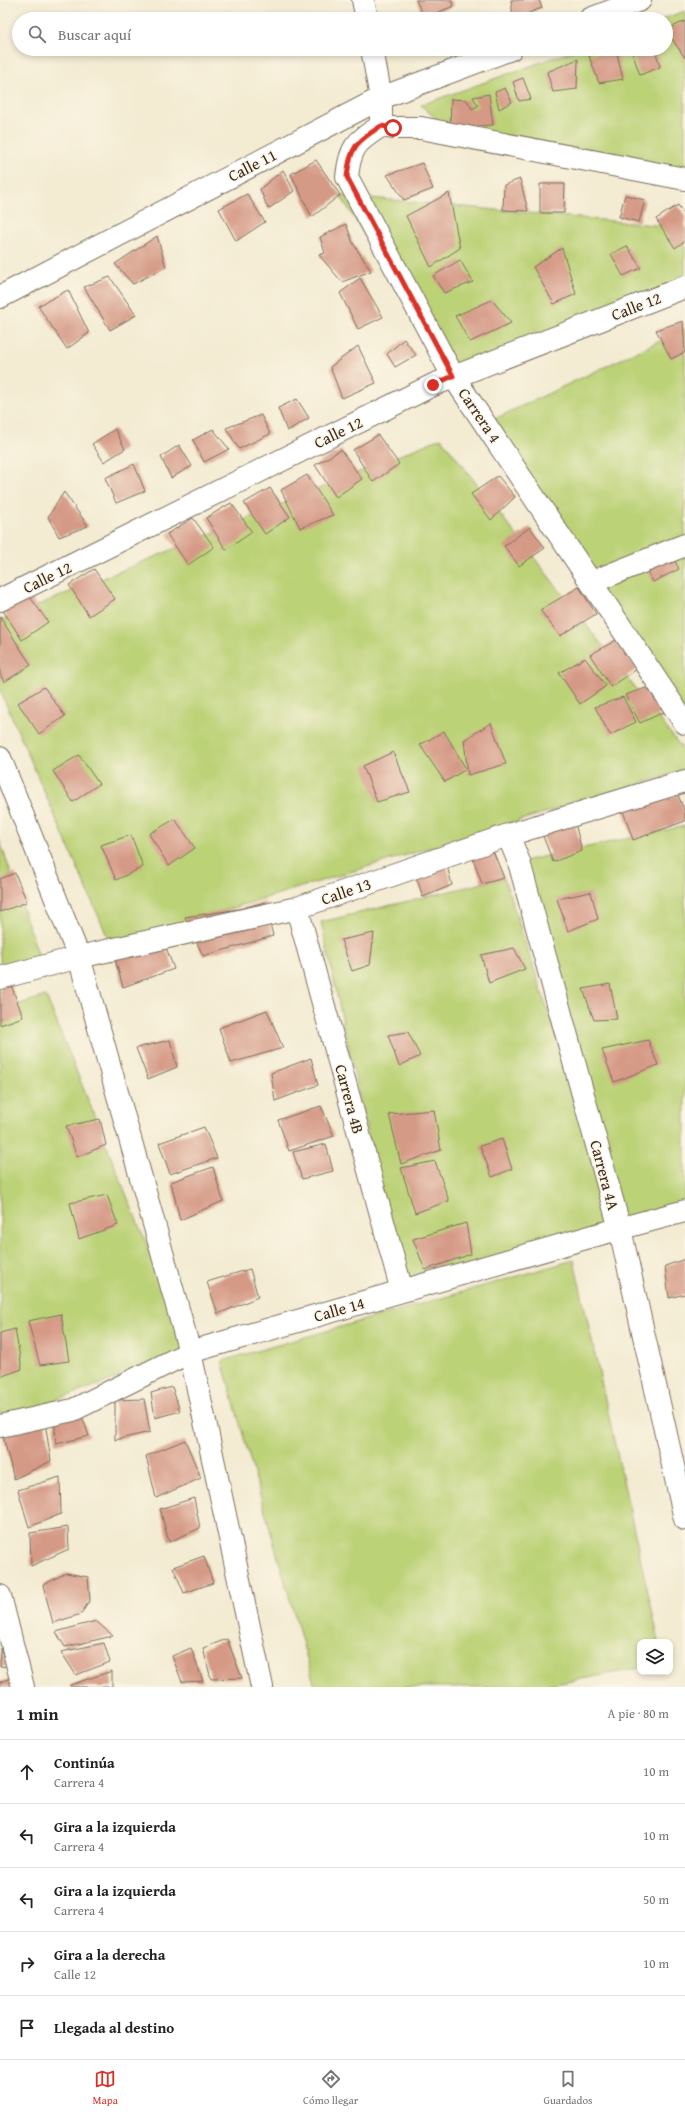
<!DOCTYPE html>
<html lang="es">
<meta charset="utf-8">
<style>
body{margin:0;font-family:"Gentium Book Plus",serif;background:#f6f6f6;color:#222}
.controls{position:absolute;right:12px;bottom:12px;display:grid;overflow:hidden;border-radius:8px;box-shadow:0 2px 6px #0003}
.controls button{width:36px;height:36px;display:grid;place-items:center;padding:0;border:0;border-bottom:1px solid #e0e0e0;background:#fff;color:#222;font:20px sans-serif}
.stop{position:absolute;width:12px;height:12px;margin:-9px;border:3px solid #d93025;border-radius:50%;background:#fff}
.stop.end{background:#d93025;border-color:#fff;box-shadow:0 1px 4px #0008}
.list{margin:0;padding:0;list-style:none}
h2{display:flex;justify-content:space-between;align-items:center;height:52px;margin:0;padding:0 16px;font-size:17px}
h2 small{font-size:13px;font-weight:400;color:#767676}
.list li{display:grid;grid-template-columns:26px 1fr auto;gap:12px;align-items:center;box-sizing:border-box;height:64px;padding:0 16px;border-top:1px solid #e0e0e0}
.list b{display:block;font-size:15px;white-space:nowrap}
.list p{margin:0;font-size:13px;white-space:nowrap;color:#767676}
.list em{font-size:13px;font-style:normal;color:#767676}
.icon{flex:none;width:22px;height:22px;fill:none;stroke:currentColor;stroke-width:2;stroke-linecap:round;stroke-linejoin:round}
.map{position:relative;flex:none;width:685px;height:1687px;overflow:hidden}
.search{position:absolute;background:#fff;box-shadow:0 2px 6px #0003;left:12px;right:12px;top:12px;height:44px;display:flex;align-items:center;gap:10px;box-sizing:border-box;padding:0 14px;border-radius:22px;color:#767676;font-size:15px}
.sheet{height:372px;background:#fff}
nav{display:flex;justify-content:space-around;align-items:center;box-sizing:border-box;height:56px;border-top:1px solid #e0e0e0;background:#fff;font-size:11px;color:#767676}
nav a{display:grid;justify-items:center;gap:2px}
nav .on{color:#d93025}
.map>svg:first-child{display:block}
.green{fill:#bcd277;stroke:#7c7e4a}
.building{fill:#d59a86}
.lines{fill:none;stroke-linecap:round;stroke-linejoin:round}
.minor-casing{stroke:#7b6e5d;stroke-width:24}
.minor{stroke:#fff;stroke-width:22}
.route{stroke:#d93025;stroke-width:5}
.labels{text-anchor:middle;stroke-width:3;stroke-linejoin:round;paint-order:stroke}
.street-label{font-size:16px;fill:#3b2a1e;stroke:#fcf5e5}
</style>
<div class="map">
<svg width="685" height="1687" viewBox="0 0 685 1687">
<rect width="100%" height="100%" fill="#fcf5e5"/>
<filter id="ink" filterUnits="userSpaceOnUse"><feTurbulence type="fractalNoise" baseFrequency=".025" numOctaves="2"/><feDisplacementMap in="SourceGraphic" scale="8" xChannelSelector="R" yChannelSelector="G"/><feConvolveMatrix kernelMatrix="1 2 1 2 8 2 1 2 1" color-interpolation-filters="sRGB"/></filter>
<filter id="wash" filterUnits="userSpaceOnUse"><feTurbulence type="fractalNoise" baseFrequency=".012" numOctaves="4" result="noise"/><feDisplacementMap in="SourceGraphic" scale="16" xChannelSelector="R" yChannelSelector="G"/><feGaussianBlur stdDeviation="0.9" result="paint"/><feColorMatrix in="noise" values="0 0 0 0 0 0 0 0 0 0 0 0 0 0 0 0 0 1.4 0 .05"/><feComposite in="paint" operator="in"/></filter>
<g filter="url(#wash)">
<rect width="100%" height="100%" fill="#f3ebd2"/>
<!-- green -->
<path class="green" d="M685 11V177L462 143 421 105 578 49H666V19H662Z
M340 195 685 228V292L453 376Z
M685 329V713L486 423Z
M441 438 685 752V770L111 945 0 690V621Z
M685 826V1211L402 1291 321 922 504 878 616 1217 519 862Z
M0 841 41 963 0 974Z
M46 996 190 1352 0 1420V1010Z
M574 1260 659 1642H640V1668L539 1687H315L222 1361Z"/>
<g id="blocks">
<!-- building -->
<path class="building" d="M416 0H451L454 6 424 18Z
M511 0H539L542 8 513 19Z
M685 21V58L666 30Z
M612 49H616L623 79 599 83 589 56Z
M631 49H655L660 67 640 75Z
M578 59 577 89 553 92 547 72Z
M523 78 531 99 519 101 513 82Z
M505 88 512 102 499 109 495 92Z
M489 94 493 125 450 128 451 99 467 100 472 109 478 106 473 97Z
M316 160 340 195 312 217 291 174Z
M422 163 433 189 404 200 387 175Z
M283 170 294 191 268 209 260 189Z
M520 179 528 211 503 210 504 185Z
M540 184H565L564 213H540Z
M449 193 460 248 431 267 406 216Z
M247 194 265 222 236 241 219 209Z
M625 195 645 200 639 222 619 217Z
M678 205 685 216V241L675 248 656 219Z
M346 224 353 243 371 271 342 282 319 255 325 253 320 237Z
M157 236 166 267 133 284 115 264Z
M627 246 641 268 623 276 611 254Z
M562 248 576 294 554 304 533 267Z
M460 260 473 282 444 293 433 276Z
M110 277 136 315 110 330 84 287Z
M360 278 383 317 358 329 340 293Z
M68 290 89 333 67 349 38 306Z
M492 300 511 323 470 342 455 316Z
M683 321 685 352 671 359 656 330Z
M404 339 416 355 395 367 387 354Z
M358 346 376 383 342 398 330 367Z
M297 399 309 418 287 431 278 408Z
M261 415 270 434 239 449 226 428Z
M115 429 125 449 104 462 92 444Z
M213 429 229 449 204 462 193 440Z
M378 435 399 464 373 482 353 450Z
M179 445 192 466 171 478 161 457Z
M341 450 362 479 336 497 315 465Z
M134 464 145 491 116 503 105 478Z
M307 475 333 515 300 528 281 490Z
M498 476 515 497 491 520 471 494Z
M270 488 290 517 265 534 244 503Z
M64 492 88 526 59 537 48 517Z
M231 503 252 532 226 550 206 518Z
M193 518 214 547 188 565 167 534Z
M530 527 545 548 519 566 504 546Z
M666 544 679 569 653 582 638 553Z
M94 569 115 599 89 616 69 585Z
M579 587 596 614 560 636 540 610Z
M28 594 48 622 22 640 2 609Z
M0 617 31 665 4 682 0 674Z
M616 640 637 669 611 687 590 655Z
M585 658 606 686 580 704 559 673Z
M652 686 666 711 640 723 625 695Z
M44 687 65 716 39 734 18 703Z
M623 697 636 722 610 735 595 707Z
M491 723 506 764 468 775 464 740Z
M444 731 466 769 445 782 420 745Z
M393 752 410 792 377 802 363 766Z
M79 755 99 784 73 802 53 771Z
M678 795 685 812V821L633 840 622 808Z
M175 819 195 848 169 866 149 834Z
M575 823 582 851 553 862 541 831Z
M131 835 143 867 116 880 101 845Z
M491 846 504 878 482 884 471 853Z
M445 858 452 885 423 897 412 865Z
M15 873 27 902 0 912V879Z
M591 892 598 919 568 931 557 899Z
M265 902 273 936 203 956 185 917 240 909Z
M374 933 370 965 352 971 341 940Z
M161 934 174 969 123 987 111 945Z
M514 948 525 969 489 983 481 955Z
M7 974 23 1017 0 1025V975Z
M610 984 617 1019 594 1020 583 989Z
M267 1010 283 1048 231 1063 219 1028Z
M408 1032 420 1056 399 1066 388 1035Z
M170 1040 177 1067 148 1079 136 1048Z
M648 1040 658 1065 614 1082 602 1050Z
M311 1058 318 1085 275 1101 271 1073Z
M321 1106 334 1136 289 1151 278 1120Z
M434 1110 441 1150 401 1164 389 1114Z
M100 1119 106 1145 77 1157 66 1126Z
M204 1127 217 1158 170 1174 159 1143Z
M502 1139 512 1169 492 1177 480 1146Z
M326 1144 333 1171 302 1179 293 1152Z
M435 1161 449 1201 415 1213 401 1168Z
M213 1167 223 1201 180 1220 171 1182Z
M107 1195 118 1225 79 1239 70 1203Z
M466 1223 471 1254 425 1270 413 1239Z
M685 1259V1294L669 1298 665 1266Z
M250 1269 258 1297 218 1314 207 1282Z
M61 1314 69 1361 40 1365 28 1321Z
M15 1329 22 1369 0 1377V1333Z
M172 1387 180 1411 155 1418 151 1393Z
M144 1399 150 1432 115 1440V1400Z
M79 1408 89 1436 56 1444 54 1413Z
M44 1416 51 1461 14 1479 2 1432Z
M185 1440 201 1478 156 1498 146 1456Z
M60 1477 61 1514 29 1527 18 1490Z
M194 1498 200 1528 169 1542 160 1509Z
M68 1527 69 1549 31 1566 30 1533Z
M204 1556 213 1583 184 1593 173 1567Z
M66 1573 88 1577 90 1600 81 1614 53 1623 43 1585Z
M96 1621 113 1636 65 1647 56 1632Z
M227 1639 242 1678 211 1679 203 1648Z
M104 1643 110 1662 76 1675 61 1652Z
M0 1648 7 1666 0 1667Z
M191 1648 203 1681 182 1682 172 1656Z
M112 1671V1687H71L70 1685Z
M14 1677 15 1687H0V1682Z"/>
</g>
</g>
<g filter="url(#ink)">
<use href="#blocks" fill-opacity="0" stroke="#7b6e5d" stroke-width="1"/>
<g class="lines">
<defs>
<path id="minor" d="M363 0 367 19
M590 19 640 0
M372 49 381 98V126C356 142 350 147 347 177L453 376 685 723
M381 126 393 128H421L685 179
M0 297 381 98 511 49
M592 582 685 545
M0 600 433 385 685 287
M0 758 79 957 190 1352 262 1687
M508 835 519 862 620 1229 685 1519
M297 908 402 1291
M0 978 79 957 297 908 508 835 685 781
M0 1426 73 1410 190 1352 600 1234 685 1211
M0 1596 23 1687"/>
</defs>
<!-- minor casing -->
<use href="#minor" class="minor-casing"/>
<!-- minor -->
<use href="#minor" class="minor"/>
</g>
</g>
<g class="lines" filter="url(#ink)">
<!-- route -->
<path class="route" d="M393 128 381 126C356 142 350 147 347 177L453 376 433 385"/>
</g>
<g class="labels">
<!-- street labels -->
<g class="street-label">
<text transform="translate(252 165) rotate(-27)" y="6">Calle 11</text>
<text transform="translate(636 306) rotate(-21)" y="6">Calle 12</text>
<text transform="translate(480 415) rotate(56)" y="6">Carrera 4</text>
<text transform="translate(338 432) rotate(-26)" y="6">Calle 12</text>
<text transform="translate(47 577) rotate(-26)" y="6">Calle 12</text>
<text transform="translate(346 891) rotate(-19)" y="6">Calle 13</text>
<text transform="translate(350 1099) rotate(75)" y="6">Carrera 4B</text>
<text transform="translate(605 1175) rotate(75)" y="6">Carrera 4A</text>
<text transform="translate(339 1309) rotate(-16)" y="6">Calle 14</text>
</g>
</g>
</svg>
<div class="controls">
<button><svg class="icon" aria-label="layers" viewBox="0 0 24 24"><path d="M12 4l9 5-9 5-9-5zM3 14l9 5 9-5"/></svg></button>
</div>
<div class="stop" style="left:393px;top:128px"></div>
<div class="stop end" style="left:433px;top:385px"></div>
<div class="search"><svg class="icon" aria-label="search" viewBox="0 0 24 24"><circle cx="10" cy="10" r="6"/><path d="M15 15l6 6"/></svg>Buscar aquí</div>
</div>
<section class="sheet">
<h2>1 min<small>A pie · 80 m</small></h2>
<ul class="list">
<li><svg class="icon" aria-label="ahead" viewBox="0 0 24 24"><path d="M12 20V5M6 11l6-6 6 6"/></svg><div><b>Continúa</b><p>Carrera 4</p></div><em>10 m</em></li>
<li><svg class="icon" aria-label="left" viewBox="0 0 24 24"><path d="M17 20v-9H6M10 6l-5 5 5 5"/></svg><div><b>Gira a la izquierda</b><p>Carrera 4</p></div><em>10 m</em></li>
<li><svg class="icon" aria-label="left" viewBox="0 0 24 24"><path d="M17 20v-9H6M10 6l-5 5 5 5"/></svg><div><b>Gira a la izquierda</b><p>Carrera 4</p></div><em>50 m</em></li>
<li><svg class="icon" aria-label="right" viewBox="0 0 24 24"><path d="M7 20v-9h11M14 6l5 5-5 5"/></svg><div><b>Gira a la derecha</b><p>Calle 12</p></div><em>10 m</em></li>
<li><svg class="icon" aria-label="arrive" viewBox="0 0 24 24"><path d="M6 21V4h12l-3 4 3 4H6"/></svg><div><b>Llegada al destino</b></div></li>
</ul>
</section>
<nav>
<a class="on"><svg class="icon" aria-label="map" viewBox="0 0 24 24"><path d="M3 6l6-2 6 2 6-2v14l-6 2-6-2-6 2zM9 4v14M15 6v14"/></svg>Mapa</a>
<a><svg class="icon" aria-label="directions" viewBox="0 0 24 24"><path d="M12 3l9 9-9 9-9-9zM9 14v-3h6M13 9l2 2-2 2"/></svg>Cómo llegar</a>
<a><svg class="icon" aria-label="saved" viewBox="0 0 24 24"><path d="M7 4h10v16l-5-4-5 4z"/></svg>Guardados</a>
</nav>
